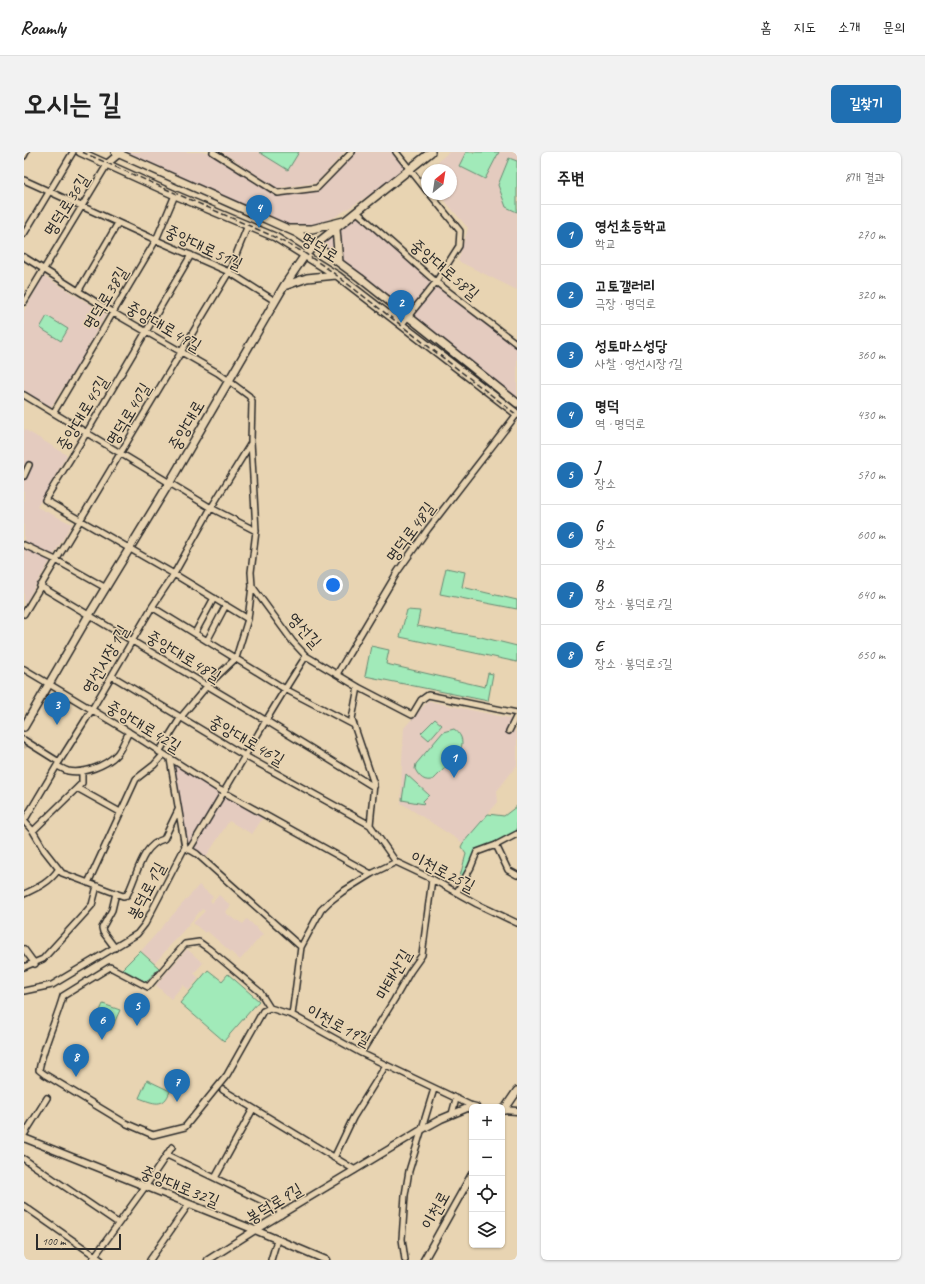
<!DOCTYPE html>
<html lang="ko">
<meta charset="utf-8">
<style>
body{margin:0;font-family:Caveat,"Poor Story",sans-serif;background:#f2f2f2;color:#222}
.controls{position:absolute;right:12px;bottom:12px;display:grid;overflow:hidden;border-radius:6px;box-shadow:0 1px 3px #0004}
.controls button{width:36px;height:36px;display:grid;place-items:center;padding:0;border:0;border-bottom:1px solid #e0e0e0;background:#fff;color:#222;font:20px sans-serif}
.compass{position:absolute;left:397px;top:12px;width:36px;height:36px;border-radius:50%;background:#fff;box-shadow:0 1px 3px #0004;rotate:30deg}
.scale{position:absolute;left:12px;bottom:10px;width:85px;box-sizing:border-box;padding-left:4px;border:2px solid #2b2b2b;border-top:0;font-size:11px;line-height:14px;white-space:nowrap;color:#2b2b2b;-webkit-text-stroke:3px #e8d4b2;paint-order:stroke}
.you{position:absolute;left:309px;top:433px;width:14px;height:14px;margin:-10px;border:3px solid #fff;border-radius:50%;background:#1a73e8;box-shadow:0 0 0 6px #1a73e833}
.badge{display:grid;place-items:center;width:26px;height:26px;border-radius:50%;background:#1f6fb2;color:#fff;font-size:13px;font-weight:700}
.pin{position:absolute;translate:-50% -33px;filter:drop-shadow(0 1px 2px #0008)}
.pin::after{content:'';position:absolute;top:21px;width:14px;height:12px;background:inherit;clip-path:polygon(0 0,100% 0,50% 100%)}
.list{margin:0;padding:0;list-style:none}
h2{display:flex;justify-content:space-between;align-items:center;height:52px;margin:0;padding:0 16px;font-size:17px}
h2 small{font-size:13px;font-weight:400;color:#767676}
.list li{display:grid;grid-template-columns:26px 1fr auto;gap:12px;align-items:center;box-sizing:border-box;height:60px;padding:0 16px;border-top:1px solid #e0e0e0}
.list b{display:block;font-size:15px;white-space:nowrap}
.list p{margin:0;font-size:13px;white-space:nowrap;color:#767676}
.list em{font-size:13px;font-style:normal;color:#767676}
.icon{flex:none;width:22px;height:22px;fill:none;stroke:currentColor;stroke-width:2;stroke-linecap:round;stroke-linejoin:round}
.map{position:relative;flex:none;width:493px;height:1108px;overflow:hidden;border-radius:6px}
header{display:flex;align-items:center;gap:24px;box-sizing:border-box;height:56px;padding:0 20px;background:#fff;border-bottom:1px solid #e0e0e0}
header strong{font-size:19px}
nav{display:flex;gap:22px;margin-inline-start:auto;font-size:14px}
.intro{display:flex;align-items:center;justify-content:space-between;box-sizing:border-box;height:96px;padding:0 24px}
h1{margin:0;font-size:28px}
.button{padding:10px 18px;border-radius:6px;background:#1f6fb2;color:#fff;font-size:14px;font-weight:700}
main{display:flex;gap:24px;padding:0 24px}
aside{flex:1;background:#fff;border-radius:6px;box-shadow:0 1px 3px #0004}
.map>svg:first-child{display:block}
.built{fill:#e4cbbf}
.green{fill:#a1eab9;stroke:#668a72}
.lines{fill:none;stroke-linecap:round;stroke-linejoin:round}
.pedestrian-tunnel{stroke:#c2b297;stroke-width:4;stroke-dasharray:4 2;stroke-linecap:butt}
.minor-casing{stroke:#2b2b2b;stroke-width:8}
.tertiary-casing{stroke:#2b2b2b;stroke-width:9}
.secondary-casing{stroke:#2b2b2b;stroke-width:10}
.minor{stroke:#e8d4b2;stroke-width:5}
.tertiary{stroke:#e8d4b2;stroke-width:6}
.secondary{stroke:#e8d4b2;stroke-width:7}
.rail{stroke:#2b2b2b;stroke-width:1.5;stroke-dasharray:6 3;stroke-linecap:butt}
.labels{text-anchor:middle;stroke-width:3;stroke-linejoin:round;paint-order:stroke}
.street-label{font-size:17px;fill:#2b2b2b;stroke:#e8d4b2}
</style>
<header>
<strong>Roamly</strong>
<nav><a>홈</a><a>지도</a><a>소개</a><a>문의</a></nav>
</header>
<div class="intro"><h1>오시는 길</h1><a class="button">길찾기</a></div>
<main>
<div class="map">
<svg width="493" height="1108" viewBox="0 0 493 1108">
<rect width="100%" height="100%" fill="#e8d4b2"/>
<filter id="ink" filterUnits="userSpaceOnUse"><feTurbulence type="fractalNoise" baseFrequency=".025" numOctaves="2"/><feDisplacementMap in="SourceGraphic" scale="8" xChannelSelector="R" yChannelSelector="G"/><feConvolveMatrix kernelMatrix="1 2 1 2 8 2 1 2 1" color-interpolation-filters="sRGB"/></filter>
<g filter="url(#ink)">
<!-- built -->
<path class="built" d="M85 0H189L254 41 293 36 328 0H372L386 17 311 65 279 77H262Z
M198 0H321L292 31 253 36Z
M425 0H493V138L434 109 444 76 415 42H427V18H404Z
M333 60 412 130 493 192V251L291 93Z
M20 124 82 162 53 214 27 255 0 239V159Z
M0 277 43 303 13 355 48 372 0 453Z
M404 549 485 566 493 584V613L473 639 474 650 439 691 377 651 378 609 380 576Z
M146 607 241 663 228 682 205 669 182 705 161 695Z
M175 733 189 745 186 748 188 751 195 743 207 754 201 760 212 769 213 768 219 772 223 767 239 782 216 808 183 779 181 781 169 771 181 759 178 757 131 811 117 799Z
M163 797 179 811 170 821 175 826 165 838 159 833 147 847 132 833Z"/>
<!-- green -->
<path class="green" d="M235 0H275L264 18Z
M442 0H475L461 27 435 14Z
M485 6 493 9V60L482 55 474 33Z
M23 164 44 177 37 189 16 176Z
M422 416 441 420 438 435 493 448V457L416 442Z
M383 458 396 459 393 474 457 485 493 494V510L376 485Z
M347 494 365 498 362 512 461 535 464 521 469 522 464 549 341 524Z
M411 567 418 573 405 588 397 581Z
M430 577C436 581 440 588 437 596 435 602 416 621 410 627 401 631 395 625 391 617L392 612 419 580Z
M382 622 405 643 399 649 400 652 378 648Z
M493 654V681L453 700 439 730 435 728 442 702 437 695 439 691 464 662 480 664Z
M116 799 135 816 122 830 98 817Z
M184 818 198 829 204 822 235 849 200 889 156 851Z
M79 852 96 858 87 878 70 872Z
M123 928 146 939C140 957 129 951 115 946Z"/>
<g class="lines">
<!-- pedestrian-tunnel -->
<path class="pedestrian-tunnel" d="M0 596 6 585"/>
<defs>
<path id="minor" d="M189 0 254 41 293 36 328 0
M372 0 403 39
M0 4 2 0
M0 28 132 88 205 120 251 149
M333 60 412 130 493 192
M0 82 49 0
M167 103 63 280 21 348 150 422 224 467
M0 105 88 160 194 221 225 244 228 249 227 289 232 379 227 420 228 434 269 490 282 504 334 535 388 563 397 548 404 543 493 561
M55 138 94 71
M0 150 84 11
M378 172 412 130 435 94 436 79 406 42
M0 243 187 356 232 379
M30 260 132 88 151 43
M0 324 5 313
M0 393 32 408 82 436
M16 434 241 568 350 635
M128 455 261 537 330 573
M0 462 205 120 224 73
M171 481 190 446
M183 489 202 453
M0 517 105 580 196 638 347 722
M313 522 374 419 404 377 493 262
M88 524 221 604 346 673
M334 535 328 567 350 632 346 673 372 710 408 727 453 752 493 771
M485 579 493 563
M0 588 35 610
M135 600 157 565 183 534 212 506 224 467 228 434
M33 614C36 615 40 618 44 619 60 622 82 614 93 602 98 596 101 587 105 580
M58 619V631L53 636 96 660
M0 669 35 610 67 559 128 455 150 422 187 356 227 291
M0 669 9 679 20 698 38 721 99 744 103 743C113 725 117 693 140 687L154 658
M9 679 53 636
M472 693 484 718 493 723
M163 696 173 702 277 795
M165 698C205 633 241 567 282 504
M64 731 112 627 130 613 139 603
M433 740 447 715 453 700 472 693 493 682
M0 742C13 736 25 731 34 718
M91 796 79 780 78 776 88 758 92 741
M0 797 11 812
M0 815 19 807 61 761 68 753 73 734
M0 839 28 833 113 782 121 772 161 695 146 607
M246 856 236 840 185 797 175 790 161 792 124 835 86 815 39 844C32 869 20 892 15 918L20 922 101 971 129 983 161 975 203 923 239 859 246 856 268 863 337 901 448 954
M268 863 277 795 297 758 305 750 318 740 347 722 372 710
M337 901 370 848 386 820 398 803 408 727
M199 938 331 1018
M428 962 432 947
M0 983 23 946
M143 1003 247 1053 254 1057 257 1063
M310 1006 329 966 362 913
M0 1007 94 1071
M191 1026 229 957
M0 1054 77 1108
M68 1108 121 1035 148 995
M126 1108 165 1052
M247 1108 253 1088
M381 1108 378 1087 381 1043 385 1019 410 937"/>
<path id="tertiary" d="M84 11 97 0
M478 958 493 959
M0 986 231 1078 302 1108
M184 1108 231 1078 397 978 417 967 448 954 452 955
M400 1108 448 1022"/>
<path id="secondary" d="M56 0 151 43 251 85 314 124 493 262
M91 0 273 81 291 93 336 126 493 251
M265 77H288L320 69
M312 77 315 110
M260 134 283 126 312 123
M0 575 65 463 146 330 260 134 281 103 291 93 407 0
M480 958 493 939"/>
</defs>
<!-- minor casing -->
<use href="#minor" class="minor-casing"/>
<!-- tertiary casing -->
<use href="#tertiary" class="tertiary-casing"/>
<!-- secondary casing -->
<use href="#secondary" class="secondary-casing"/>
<!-- minor -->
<use href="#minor" class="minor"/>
<!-- tertiary -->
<use href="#tertiary" class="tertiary"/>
<!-- secondary -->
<use href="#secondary" class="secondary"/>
<!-- rail -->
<path class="rail" d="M58 0 244 82 279 100 307 119 493 263"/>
</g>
</g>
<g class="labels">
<!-- street labels -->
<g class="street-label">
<text transform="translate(42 53) rotate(-58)" y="6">명덕로36길</text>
<text transform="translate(180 95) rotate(25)" y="6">중앙대로51길</text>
<text transform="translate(296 95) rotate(32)" y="6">명덕로</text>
<text transform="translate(421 117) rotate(40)" y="6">중앙대로58길</text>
<text transform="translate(81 146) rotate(-59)" y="6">명덕로38길</text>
<text transform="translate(140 174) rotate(30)" y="6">중앙대로49길</text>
<text transform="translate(58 261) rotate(-59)" y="6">중앙대로45길</text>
<text transform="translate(104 262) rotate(-59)" y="6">명덕로40길</text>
<text transform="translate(162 273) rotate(-60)" y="6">중앙대로</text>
<text transform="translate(386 380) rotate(-54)" y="6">명덕로48길</text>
<text transform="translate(281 478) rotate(48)" y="6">영선길</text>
<text transform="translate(160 504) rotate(31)" y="6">중앙대로48길</text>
<text transform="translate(81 507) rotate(-60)" y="6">영선시장1길</text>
<text transform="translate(120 574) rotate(31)" y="6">중앙대로42길</text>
<text transform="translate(223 588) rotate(30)" y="6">중앙대로46길</text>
<text transform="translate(419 719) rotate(27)" y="6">이천로25길</text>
<text transform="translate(122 739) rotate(-62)" y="6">봉덕로1길</text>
<text transform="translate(369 822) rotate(-60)" y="6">마태산길</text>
<text transform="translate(315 873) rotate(28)" y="6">이천로19길</text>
<text transform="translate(156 1034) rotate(22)" y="6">중앙대로32길</text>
<text transform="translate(250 1051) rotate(-31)" y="6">봉덕로9길</text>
<text transform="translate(411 1058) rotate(-61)" y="6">이천로</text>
</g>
</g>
</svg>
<div class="controls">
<button>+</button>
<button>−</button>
<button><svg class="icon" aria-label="locate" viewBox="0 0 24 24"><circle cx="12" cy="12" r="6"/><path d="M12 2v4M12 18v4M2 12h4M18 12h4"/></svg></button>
<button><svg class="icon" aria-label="layers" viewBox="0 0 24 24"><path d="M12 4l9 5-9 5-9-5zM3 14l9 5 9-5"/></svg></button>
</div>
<svg class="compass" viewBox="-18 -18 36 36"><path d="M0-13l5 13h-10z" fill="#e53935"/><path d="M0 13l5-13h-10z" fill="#767676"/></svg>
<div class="scale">100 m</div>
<div class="you"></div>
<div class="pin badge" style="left:430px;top:626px">1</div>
<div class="pin badge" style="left:377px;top:171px">2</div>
<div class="pin badge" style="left:33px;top:573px">3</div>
<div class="pin badge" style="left:235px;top:76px">4</div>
<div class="pin badge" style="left:113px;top:874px">5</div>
<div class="pin badge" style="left:78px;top:888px">6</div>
<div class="pin badge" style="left:153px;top:950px">7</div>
<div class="pin badge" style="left:52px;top:925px">8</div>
</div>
<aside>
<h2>주변<small>8개 결과</small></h2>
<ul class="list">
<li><span class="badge">1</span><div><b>영선초등학교</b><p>학교</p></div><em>270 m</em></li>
<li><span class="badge">2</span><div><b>고토갤러리</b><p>극장 · 명덕로</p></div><em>320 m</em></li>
<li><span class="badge">3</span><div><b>성토마스성당</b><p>사찰 · 영선시장1길</p></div><em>360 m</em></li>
<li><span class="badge">4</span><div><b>명덕</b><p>역 · 명덕로</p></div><em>430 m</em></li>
<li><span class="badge">5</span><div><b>J</b><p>장소</p></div><em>570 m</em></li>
<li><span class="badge">6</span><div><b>G</b><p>장소</p></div><em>600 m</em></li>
<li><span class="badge">7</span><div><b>B</b><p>장소 · 봉덕로7길</p></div><em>640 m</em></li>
<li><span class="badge">8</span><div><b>E</b><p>장소 · 봉덕로5길</p></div><em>650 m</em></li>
</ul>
</aside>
</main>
